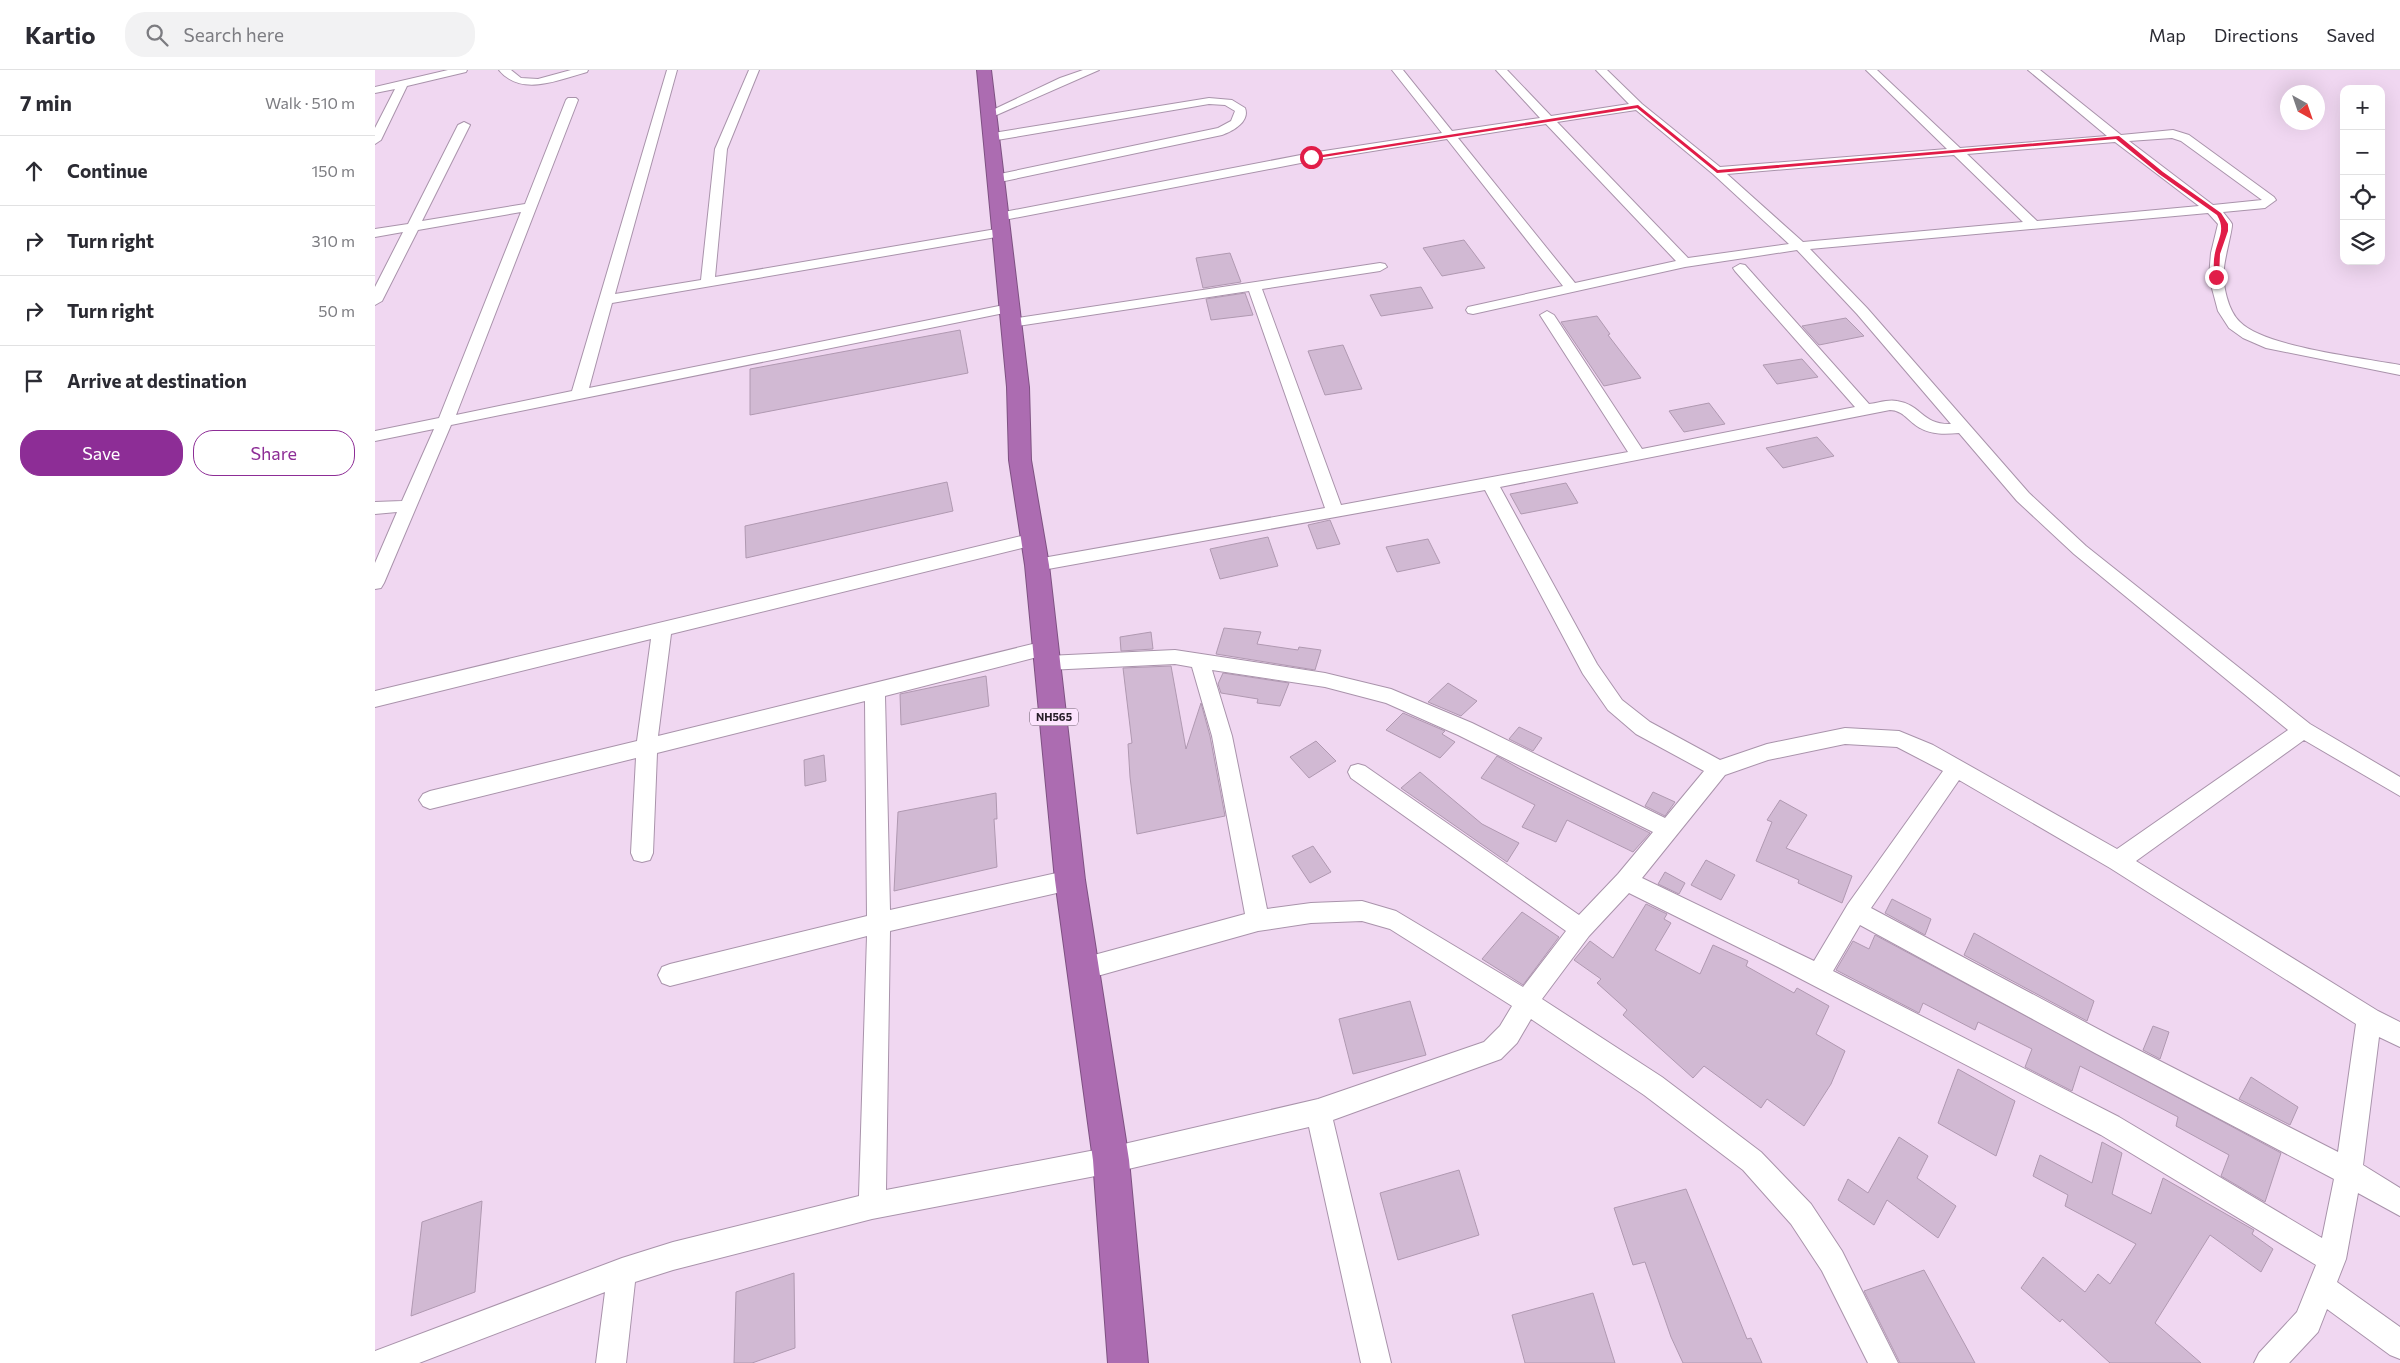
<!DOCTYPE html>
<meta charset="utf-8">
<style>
body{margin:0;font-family:Commissioner,sans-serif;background:#f2f2f3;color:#2b2b33}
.controls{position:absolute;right:15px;top:15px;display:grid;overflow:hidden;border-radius:10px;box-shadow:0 5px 20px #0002}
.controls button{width:45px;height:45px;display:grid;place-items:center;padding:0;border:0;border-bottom:1px solid #e1e1e2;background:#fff;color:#2b2b33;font:25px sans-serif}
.compass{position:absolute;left:1905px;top:15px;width:45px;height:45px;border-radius:50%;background:#fff;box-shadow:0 5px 20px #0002;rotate:140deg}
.stop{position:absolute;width:15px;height:15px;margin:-11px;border:4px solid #e11d48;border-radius:50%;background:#fff}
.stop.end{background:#e11d48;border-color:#fff;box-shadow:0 1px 5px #0008}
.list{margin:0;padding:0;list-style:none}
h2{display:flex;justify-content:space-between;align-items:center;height:65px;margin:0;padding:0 20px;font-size:21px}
h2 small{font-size:16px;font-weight:400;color:#7c7c81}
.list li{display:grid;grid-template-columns:32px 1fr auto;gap:15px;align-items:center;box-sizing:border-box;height:70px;padding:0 20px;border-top:1px solid #e1e1e2}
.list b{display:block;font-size:19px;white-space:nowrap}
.list em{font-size:16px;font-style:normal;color:#7c7c81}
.actions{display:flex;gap:10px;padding:15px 20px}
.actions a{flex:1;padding:11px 0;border:1px solid #8d2d96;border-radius:20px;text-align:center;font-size:18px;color:#8d2d96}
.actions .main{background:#8d2d96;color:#fff}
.icon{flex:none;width:28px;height:28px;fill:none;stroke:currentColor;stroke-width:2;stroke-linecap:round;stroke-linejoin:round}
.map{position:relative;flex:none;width:2025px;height:1293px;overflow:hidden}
header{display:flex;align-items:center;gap:30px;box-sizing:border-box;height:70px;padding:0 25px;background:#fff;border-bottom:1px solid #e1e1e2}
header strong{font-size:24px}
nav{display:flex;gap:28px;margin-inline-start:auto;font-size:18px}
.search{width:350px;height:45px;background:#f2f2f3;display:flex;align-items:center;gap:12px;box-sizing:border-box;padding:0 18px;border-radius:20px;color:#7c7c81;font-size:19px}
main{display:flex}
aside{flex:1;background:#fff}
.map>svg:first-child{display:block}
.building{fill:#d1b9d3;stroke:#b099b1}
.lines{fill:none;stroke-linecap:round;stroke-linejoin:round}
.street-casing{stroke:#a993ab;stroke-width:2}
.highway-casing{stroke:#7e5182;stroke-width:2}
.street{fill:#fff;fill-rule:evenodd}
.highway{fill:#ac6cb1;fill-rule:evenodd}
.route{fill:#e11d48}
.labels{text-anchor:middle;stroke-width:4.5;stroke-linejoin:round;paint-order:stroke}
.shield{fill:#fde4fe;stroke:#695b6a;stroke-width:1}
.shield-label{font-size:11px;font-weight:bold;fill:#29202a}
</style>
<header>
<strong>Kartio</strong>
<div class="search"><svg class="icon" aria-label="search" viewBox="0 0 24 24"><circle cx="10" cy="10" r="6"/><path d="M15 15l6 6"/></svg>Search here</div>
<nav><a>Map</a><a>Directions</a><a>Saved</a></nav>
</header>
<main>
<aside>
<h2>7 min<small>Walk · 510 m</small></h2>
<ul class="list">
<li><svg class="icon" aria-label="ahead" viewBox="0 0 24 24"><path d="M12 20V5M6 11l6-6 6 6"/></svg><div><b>Continue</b></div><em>150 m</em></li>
<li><svg class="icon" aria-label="right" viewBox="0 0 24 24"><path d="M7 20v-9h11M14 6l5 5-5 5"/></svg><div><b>Turn right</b></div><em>310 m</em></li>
<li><svg class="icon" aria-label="right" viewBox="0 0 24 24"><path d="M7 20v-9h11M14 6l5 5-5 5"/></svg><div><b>Turn right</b></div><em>50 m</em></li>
<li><svg class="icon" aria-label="arrive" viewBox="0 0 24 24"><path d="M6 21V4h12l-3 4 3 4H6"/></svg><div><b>Arrive at destination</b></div></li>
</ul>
<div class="actions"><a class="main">Save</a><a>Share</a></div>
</aside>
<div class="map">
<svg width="2025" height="1293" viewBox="0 0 2025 1293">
<rect width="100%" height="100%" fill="#f0d7f1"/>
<!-- building -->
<path class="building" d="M1089 170 1110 198 1067 206 1048 178Z
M855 183 866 212 828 218 821 188Z
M1046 217 1058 238 1006 246 995 225Z
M870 223 878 245 836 250 831 229Z
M1222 246 1235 264 1233 265 1266 308 1229 316 1186 252Z
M1471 248 1489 266 1444 275 1427 256Z
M585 260 593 303 375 345V299Z
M968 275 987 319 950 325 933 281Z
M1427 289 1443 307 1402 314 1388 295Z
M1334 333 1350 354 1309 362 1294 341Z
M1442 367 1459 386 1408 398 1391 378Z
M572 412 578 441 371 488 370 456Z
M1191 413 1203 433 1146 444 1135 424Z
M955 450 965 474 942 479 933 455Z
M893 467 903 496 845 509 835 479Z
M1053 469 1065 493 1022 502 1011 477Z
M849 558 886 562 882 574 923 580 924 577 946 580 940 600 841 584Z
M776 562 778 579 746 581 745 567Z
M796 596 811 679 826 633 835 666 850 746 762 764 755 707 753 674 757 673 748 598Z
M848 603 914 613 905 636 882 633 883 629 846 623 843 614Z
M611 606 614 636 526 655 525 624Z
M1073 613 1102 631 1086 646 1053 632Z
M1028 643 1070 661 1067 664 1080 672 1065 688 1011 660Z
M1144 657 1167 668 1158 681 1134 669Z
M941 671 961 691 934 708 915 687Z
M449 685 451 711 430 716 429 690Z
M1122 686 1145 699 1275 763 1258 782 1192 750 1181 772 1147 757 1160 735 1106 708Z
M1045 702 1107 754 1144 773 1132 792 1026 718Z
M1278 722 1300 732 1290 746 1270 736Z
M621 723 622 749H619L622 797 519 821 523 742Z
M1405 730 1432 745 1411 778 1477 806 1467 833 1423 813 1424 810 1381 791 1397 752 1392 750Z
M938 776 956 802 935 813 917 786Z
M1331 790 1360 805 1346 830 1316 815Z
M1290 802 1310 813 1304 824 1283 814Z
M1517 829 1556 849 1550 865 1510 843Z
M1271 834 1292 844 1289 849 1296 853 1280 880 1325 904 1338 875 1373 891 1371 896 1419 923 1422 918 1454 936 1441 964 1470 981 1456 1014 1429 1056 1392 1029 1386 1038 1329 996 1318 1008 1248 945 1252 940 1222 913 1226 909 1199 890 1215 871 1238 888Z
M1147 842 1184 867 1148 915 1107 889Z
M1599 863 1719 931 1712 951 1589 885Z
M1500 865 1906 1083 1890 1132 1846 1106 1854 1085 1801 1056 1803 1047 1705 996 1697 1021 1650 997 1657 979 1603 952 1600 960 1548 933 1544 943 1461 900 1478 871 1494 879Z
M1035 931 1051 985 978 1004 964 949Z
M1778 956 1794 962 1785 989 1768 980Z
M1583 999 1640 1031 1621 1086 1563 1053Z
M1876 1007 1923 1037 1915 1055 1864 1029Z
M1524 1067 1553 1086 1542 1108 1581 1136 1563 1168 1512 1130 1499 1155 1463 1130 1473 1109 1493 1123Z
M1727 1072 1747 1083 1737 1124 1776 1144 1788 1108 1879 1160 1877 1164 1898 1179 1886 1202 1835 1165 1780 1253 1826 1293H1735L1687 1249 1685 1252 1646 1218 1668 1187 1710 1222 1723 1204 1735 1214 1761 1174 1690 1136 1693 1125 1658 1106 1665 1085 1717 1113Z
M1084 1100 1104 1165 1023 1190 1005 1123Z
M1311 1119 1372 1269 1376 1268 1387 1293H1308L1296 1267 1270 1192 1258 1195 1239 1138Z
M107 1131 100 1222 36 1246 47 1152Z
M1549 1200 1600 1293H1525L1489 1221Z
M419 1203 420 1278 377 1293H359L361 1222Z
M1218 1223 1240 1293H1150L1137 1245Z"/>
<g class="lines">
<defs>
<path id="street" d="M73 0H92L91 2 32 16 6 70 0 74V58L20 19 0 23V17Z
M124 0H136L146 8 163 9 196 0H213L212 2C183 10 146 27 124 0Z
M292 0H302L240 224 326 210 340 79 374 0H384L352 79 340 207 627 158 634 162 627 166 237 233 214 318 634 234 641 238 634 242 76 355 9 513 6 518 0 519V493L22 442 0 444V432L27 431 59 359 0 371V361L64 348 146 142 43 160 7 231 0 235V217L28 162 0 167V159L33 154 83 55 89 52 95 55 47 151 150 134 191 30 193 28H201L203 30 81 345 197 321Z
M708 0H724L617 47H609L607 45 685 8Z
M1017 0H1028L1077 61 1165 48 1121 0H1132L1176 46 1254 34 1221 0H1232L1267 34 1345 97 1572 79 1491 0H1502L1585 78 1732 66 1653 0H1665L1746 65 1798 60 1814 65 1899 127 1901 130 1890 138 1848 142C1850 145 1855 150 1857 154 1858 158 1849 190 1849 199 1847 214 1853 241 1865 252 1889 277 1988 288 2025 295V305L1891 278 1868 268 1854 258 1843 241 1834 207 1836 183 1843 154 1833 143 1435 179 1492 238 1654 423 1711 476 1935 654 2025 707V726L1929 670 1761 791 2003 941 2025 952V977L2004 967 1988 1095 2025 1118V1146L1983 1123 1971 1189 1962 1212 2025 1257V1289L2015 1285 1952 1239 1943 1262 1914 1293H1879L1884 1283 1922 1242 1941 1195 1726 1065 1399 895 1254 823 1214 866 1167 929 1287 1007 1386 1082 1436 1134 1467 1181 1523 1293H1493L1447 1201 1416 1154 1368 1100 1269 1025 1156 949 1142 973 1126 989 958 1050 1016 1293H986L934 1057 736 1103 497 1149 298 1200 260 1212 251 1293H221L230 1222 44 1293H0V1281L247 1188 298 1172 484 1126 492 866 295 916 287 913 283 905 287 897 295 894 492 846 490 631 282 683 278 783 275 790 267 792 259 790 256 783 261 688 55 739 48 736 44 730 48 724 55 721 262 671 276 569 0 637V621L659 463 665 465 668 469 665 473 659 475 296 564 283 666 670 571 677 573 680 578 677 583 670 585 510 626 515 840 695 800 703 803 706 810 703 817 695 820 515 861 511 1120 736 1077 943 1029 1109 972 1125 956 1137 936 1015 859 987 851 936 853 883 861 708 910 700 907 696 899 700 891 708 888 870 844 837 666 817 597 800 594 672 600 665 598 662 593 665 588 672 586 800 580 950 603 1016 619 1097 653 1290 748 1329 701 1261 664 1233 640 1208 604 1110 420 662 501 656 499 653 495 656 491 662 489 950 438 874 221 636 257 631 256 629 253 636 249 1005 193 1010 194 1012 197 1005 201 887 219 966 435 1253 382 1165 245 1172 241 1179 245 1267 379 1480 337 1360 201 1358 198 1365 194 1370 195 1494 334C1503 333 1513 329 1522 331 1547 335 1547 355 1576 354L1482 244 1422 180 1310 197 1098 244 1093 243 1091 240 1093 237 1188 216 1072 69 936 91 624 151 618 147 624 143 936 83 1067 63ZM1261 40 1338 104 1414 174 1313 188 1182 52ZM1171 54 1301 191 1200 213 1083 68ZM1797 68 1806 71 1887 130 1838 135 1754 71ZM1740 72 1824 136 1662 151 1592 84ZM1579 85 1648 152 1428 172 1352 104ZM1515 340C1528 340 1534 352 1545 358 1557 365 1571 364 1584 363L1642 431 1699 484 1913 660 1742 779 1558 675 1524 661 1470 658 1392 674 1345 690 1275 652 1247 630 1222 594 1125 417ZM837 600 950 617 1011 633 1083 665 1278 762 1243 804 1204 845 990 696 983 694 976 696 973 702 976 708 1191 861 1148 917 1021 841 987 831 936 833 892 839 857 666ZM1470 674 1522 677 1568 701 1473 834 1439 891 1267 808 1350 705 1393 690ZM1584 710 1735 798 1981 954 1963 1082 1738 967 1496 838ZM1485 855 1720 983 1959 1109 1947 1168 1744 1047 1458 901Z
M834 28 857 30 870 38C875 51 859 61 847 65L620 113 614 109 620 105 843 58 856 51 860 41 850 35 834 34 616 71 610 67 612 64Z"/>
<path id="highway" d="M602 0H616L654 317 656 390 674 495 710 810 754 1090 773 1293H733L718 1090 680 810 650 495 634 390 632 317Z"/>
</defs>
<!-- street casing -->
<use href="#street" class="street-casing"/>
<!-- highway casing -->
<use href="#highway" class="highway-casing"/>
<!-- street -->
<use href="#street" class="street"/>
<!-- highway -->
<use href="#highway" class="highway"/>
</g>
<!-- route -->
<path class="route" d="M1263 35 1343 100 1744 66 1788 102 1846 143 1853 154V161L1845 184 1844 207H1839C1839 199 1838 191 1840 183 1843 168 1851 160 1842 145L1784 104 1741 69 1342 103 1262 38 936 89 934 87Z"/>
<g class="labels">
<!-- shield labels -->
<rect class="shield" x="655" y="638.5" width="48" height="17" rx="4"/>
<g class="shield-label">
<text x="679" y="651">NH565</text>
</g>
</g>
</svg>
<div class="controls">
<button>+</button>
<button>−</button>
<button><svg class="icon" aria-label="locate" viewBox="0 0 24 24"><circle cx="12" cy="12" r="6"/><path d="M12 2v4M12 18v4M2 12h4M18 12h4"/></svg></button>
<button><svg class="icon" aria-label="layers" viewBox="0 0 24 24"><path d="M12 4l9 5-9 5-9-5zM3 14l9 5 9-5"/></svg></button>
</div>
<svg class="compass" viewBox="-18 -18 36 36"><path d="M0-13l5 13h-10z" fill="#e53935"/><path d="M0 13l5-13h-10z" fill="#7c7c81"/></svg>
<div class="stop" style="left:936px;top:87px"></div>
<div class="stop end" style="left:1841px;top:207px"></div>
</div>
</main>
